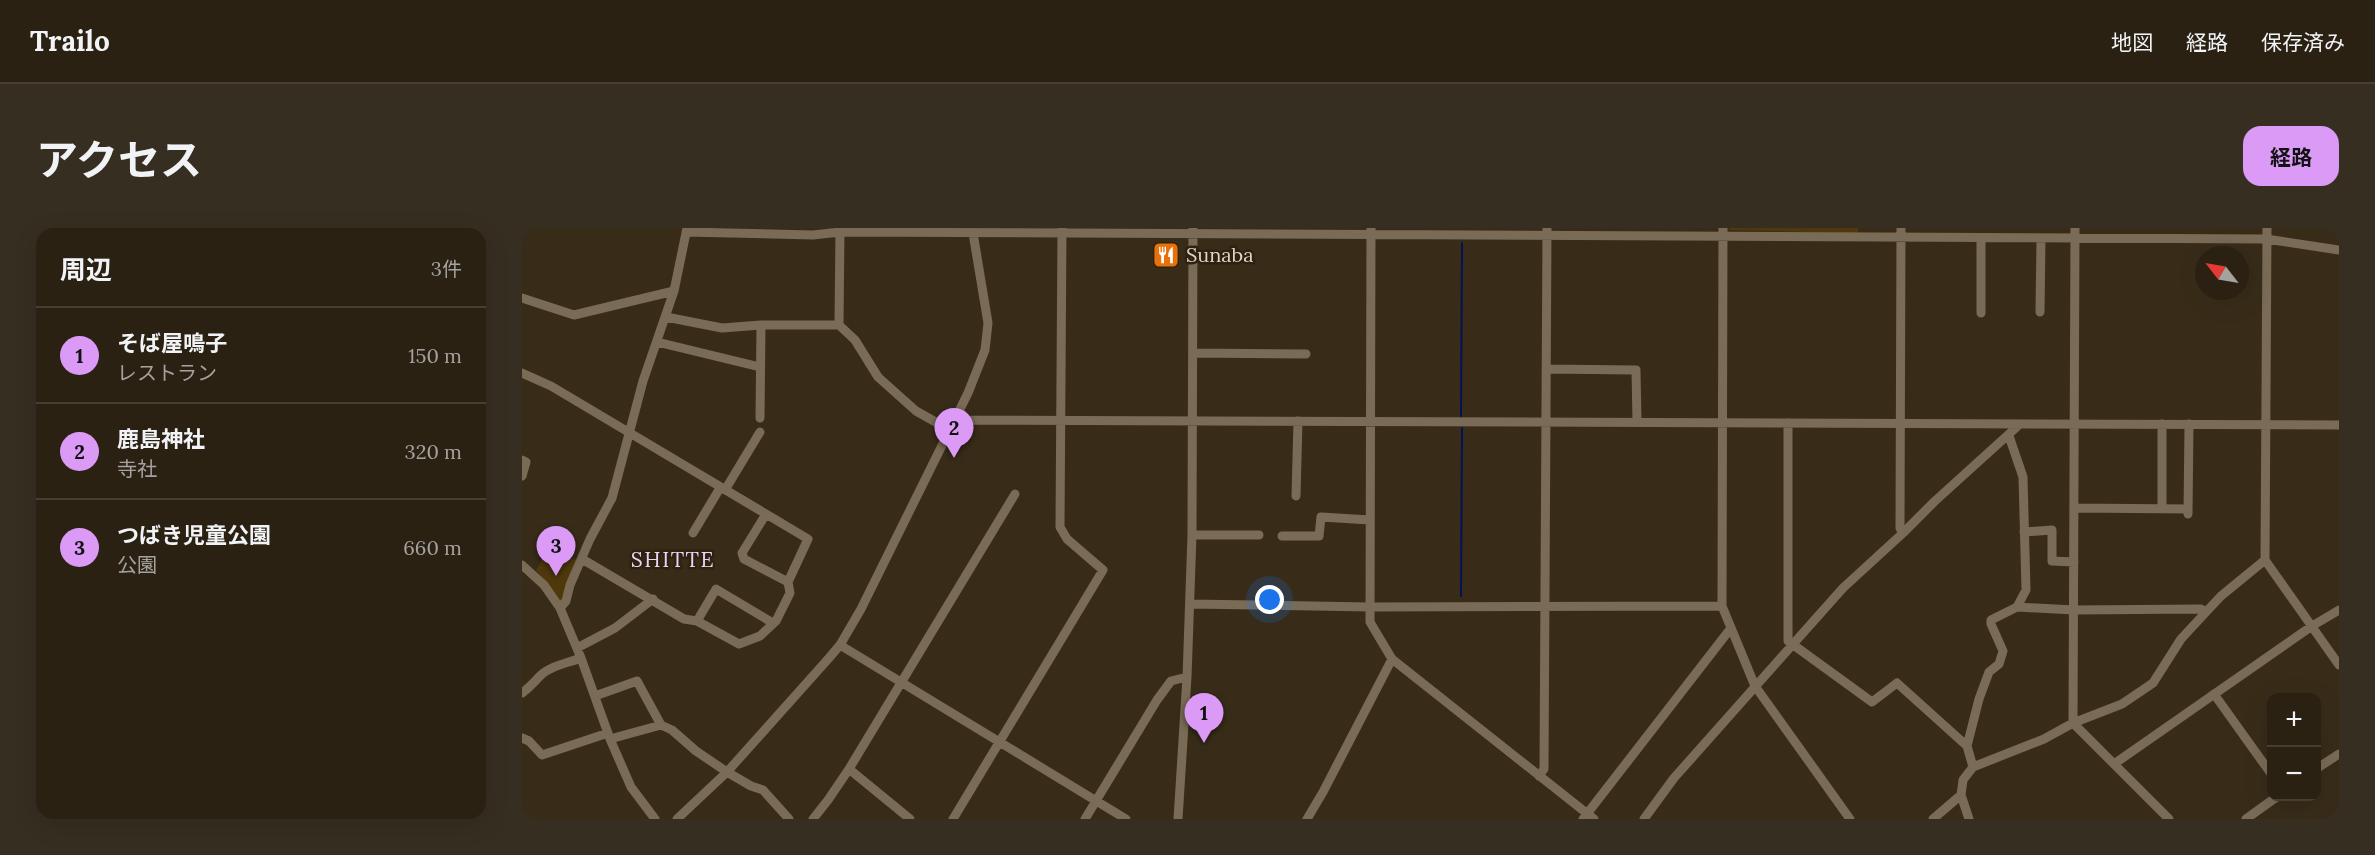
<!DOCTYPE html>
<html lang="ja">
<meta charset="utf-8">
<style>
body{margin:0;font-family:Lora,"Noto Sans JP",serif;background:#362e21;color:#f1f3f6}
.controls{position:absolute;right:18px;bottom:18px;display:grid;overflow:hidden;border-radius:12px;box-shadow:0 6px 24px #0002}
.controls button{width:54px;height:54px;display:grid;place-items:center;padding:0;border:0;border-bottom:2px solid #463e33;background:#2a2113;color:#f1f3f6;font:30px sans-serif}
.compass{position:absolute;left:1673px;top:18px;width:54px;height:54px;border-radius:50%;background:#2a2113;box-shadow:0 6px 24px #0002;rotate:301deg}
.you{position:absolute;left:748px;top:372px;width:21px;height:21px;margin:-15px;border:4px solid #fff;border-radius:50%;background:#1a73e8;box-shadow:0 0 0 9px #1a73e833}
.badge{display:grid;place-items:center;width:39px;height:39px;border-radius:50%;background:#da9af6;color:#111;font-size:20px;font-weight:700}
.pin{position:absolute;translate:-50% -50px;filter:drop-shadow(0 2px 3px #0008)}
.pin::after{content:'';position:absolute;top:32px;width:21px;height:18px;background:inherit;clip-path:polygon(0 0,100% 0,50% 100%)}
.list{margin:0;padding:0;list-style:none}
h2{display:flex;justify-content:space-between;align-items:center;height:78px;margin:0;padding:0 24px;font-size:26px}
h2 small{font-size:20px;font-weight:400;color:#a5a3a0}
.list li{display:grid;grid-template-columns:39px 1fr auto;gap:18px;align-items:center;box-sizing:border-box;height:96px;padding:0 24px;border-top:2px solid #463e33}
.list b{display:block;font-size:22px;white-space:nowrap}
.list p{margin:0;font-size:20px;white-space:nowrap;color:#a5a3a0}
.list em{font-size:20px;font-style:normal;color:#a5a3a0}
.map{position:relative;flex:none;width:1817px;height:591px;overflow:hidden;border-radius:18px}
header{display:flex;align-items:center;gap:36px;box-sizing:border-box;height:84px;padding:0 30px;background:#2a2113;border-bottom:2px solid #463e33}
header strong{font-size:28px}
nav{display:flex;gap:33px;margin-inline-start:auto;font-size:21px}
.intro{display:flex;align-items:center;justify-content:space-between;box-sizing:border-box;height:144px;padding:0 36px}
h1{margin:0;font-size:42px}
.button{padding:15px 27px;border-radius:18px;background:#da9af6;color:#111;font-size:21px;font-weight:700}
main{display:flex;gap:36px;padding:0 36px}
aside{flex:1;background:#2a2113;border-radius:18px;box-shadow:0 6px 24px #0002}
.map>svg:first-child{display:block}
.green{fill:#4f390c}
.lines{fill:none;stroke-linecap:round;stroke-linejoin:round}
.stream{stroke:#001455;stroke-width:2}
.minor{stroke:#796b56;stroke-width:9}
.labels{text-anchor:middle;stroke-width:5;stroke-linejoin:round;paint-order:stroke}
.poi-label{font-size:20px;fill:#ddd5ca;stroke:#2e220f;text-anchor:start}
.neighbourhood-label{font-size:21px;letter-spacing:1.5px;fill:#ecd1f8;stroke:#2e220f}
</style>
<header>
<strong>Trailo</strong>
<nav><a>地図</a><a>経路</a><a>保存済み</a></nav>
</header>
<div class="intro"><h1>アクセス</h1><a class="button">経路</a></div>
<main>
<aside>
<h2>周辺<small>3件</small></h2>
<ul class="list">
<li><span class="badge">1</span><div><b>そば屋鳴子</b><p>レストラン</p></div><em>150 m</em></li>
<li><span class="badge">2</span><div><b>鹿島神社</b><p>寺社</p></div><em>320 m</em></li>
<li><span class="badge">3</span><div><b>つばき児童公園</b><p>公園</p></div><em>660 m</em></li>
</ul>
</aside>
<div class="map">
<svg width="1817" height="591" viewBox="0 0 1817 591">
<rect width="100%" height="100%" fill="#382c19"/>
<!-- green -->
<path class="green" d="M1207 0H1336V5L1207 2Z
M26 322 37 329 55 332 42 372H38L14 342Z"/>
<g class="lines">
<!-- stream -->
<path class="stream" d="M939 188 940 15
M939 368 940 200"/>
<!-- minor -->
<path class="minor" d="M849 0 848 394 870 431 1072 591
M1201 0 1200 378 1233 458 1328 591
M1379 0 1378 300 1381 305
M1553 0 1551 495 1647 591
M1745 0 1743 332 1817 437
M164 4 291 7 318 4 1744 11 1817 22
M1459 10V85
M0 70 52 87 152 63
M1518 84 1519 11
M144 89 200 100 239 97H317L333 112 356 149 394 183 426 201
M317 97 318 1
M135 114 238 139
M671 125 784 126
M1024 141 1114 142 1115 194
M0 145 29 158 286 311 266 354 268 365 254 393 238 408 217 416 175 393 162 391 60 331
M238 190 239 97
M432 192 1817 197
M1266 195V413L1350 474 1375 455 1445 518 1451 539
M0 232 4 234 0 248
M203 262 238 204
M774 268 776 193
M1552 280 1666 281
M1640 281V196
M244 286 220 325 222 331 266 354
M1666 286 1667 196
M1502 304 1530 302V333L1552 334
M171 305 198 260
M670 307H737
M760 308H797L799 289 848 292
M0 337 22 357 38 380 59 430 88 511 109 559 133 591
M668 376 848 379 1200 378
M1495 379 1552 382 1679 381 1684 384
M38 380 44 373 48 357 68 311 90 270 121 153 152 63 165 0
M175 393 194 361 251 395
M318 417 604 591
M55 420 93 400 131 371
M0 465C7 460 12 454 18 448 28 438 46 435 59 430
M1692 466 1750 547
M73 468 115 453 139 497
M0 510 7 513 20 527 86 505
M88 511 139 497 150 502 174 523 205 544 229 558 241 562 267 591
M1445 518 1457 471 1467 444 1477 436 1481 423 1469 396V392L1495 379 1504 362 1501 249 1487 208
M1592 536 1790 398 1817 382
M327 541 388 591
M1794 541 1817 526
M1017 548 1022 541 1025 0
M155 591 205 544 307 430 318 417 339 381 446 165 463 122 466 95 451 5
M291 591 306 572 327 541 493 266
M431 591 581 342 545 311 538 299 540 0
M563 591 635 472 649 453 665 449
M656 591 665 449 670 307 671 0
M785 591 801 564 870 431
M1061 591 1209 400
M1122 591 1152 550 1321 360 1381 305 1413 273 1498 196
M1411 591 1439 567
M1447 591 1439 567 1441 552 1451 539 1522 511 1551 495 1600 476 1631 455 1659 411 1684 384 1699 368 1743 332
M1724 591 1756 568"/>
</g>
<!-- icons -->
<defs>
<symbol id="restaurant-square" viewBox="-11 -11 22 22"><rect x="-9" y="-9" width="18" height="18" rx="4" fill="#e8710a" stroke="#2e220f"/><path d="M-5-6h1v4h1v-4h1v4h1v-4h1v5L-1.5 .5V6h-2V.5L-5-1ZM5-6V6H3V1.5H1.5Q1.5-4 5-6Z" fill="#fff"/></symbol>
</defs>
<g fill-rule="evenodd">
<use href="#restaurant-square" x="629" y="12" width="30" height="30"/>
</g>
<g class="labels">
<!-- poi labels -->
<g class="poi-label">
<text x="664" y="34">Sunaba</text>
</g>
<!-- neighbourhood labels -->
<g class="neighbourhood-label">
<text x="151" y="339">SHITTE</text>
</g>
</g>
</svg>
<div class="controls">
<button>+</button>
<button>−</button>
</div>
<svg class="compass" viewBox="-18 -18 36 36"><path d="M0-13l5 13h-10z" fill="#e53935"/><path d="M0 13l5-13h-10z" fill="#a5a3a0"/></svg>
<div class="you"></div>
<div class="pin badge" style="left:682px;top:515px">1</div>
<div class="pin badge" style="left:432px;top:230px">2</div>
<div class="pin badge" style="left:34px;top:348px">3</div>
</div>
</main>
